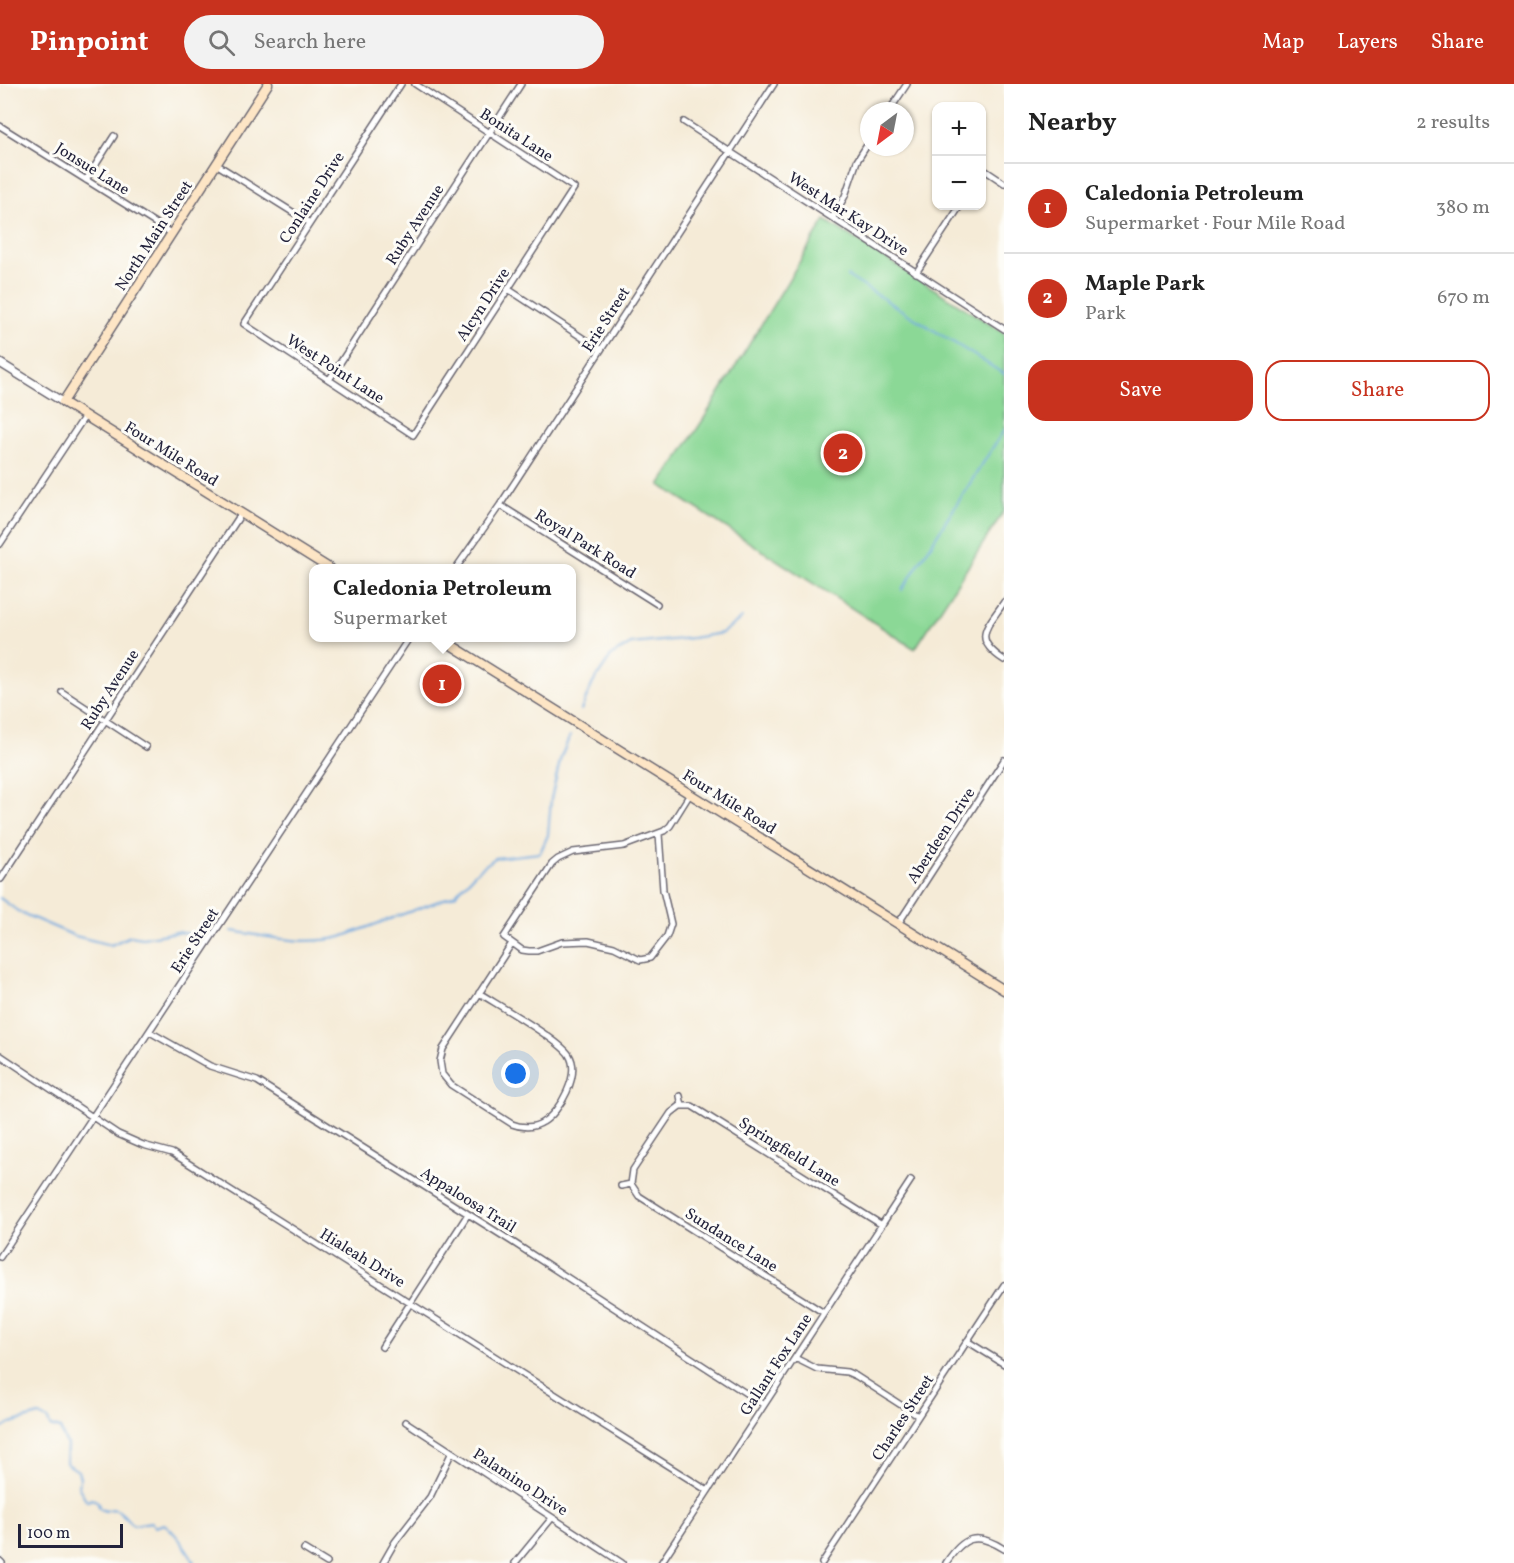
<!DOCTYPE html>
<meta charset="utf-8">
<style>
body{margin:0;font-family:Vollkorn,serif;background:#f2f2f2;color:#222}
.controls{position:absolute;right:18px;top:18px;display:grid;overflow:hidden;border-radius:12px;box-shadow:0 2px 4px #0004}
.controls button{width:54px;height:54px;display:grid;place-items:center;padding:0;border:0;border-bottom:2px solid #e0e0e0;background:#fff;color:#222;font:30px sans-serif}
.compass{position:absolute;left:860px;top:18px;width:54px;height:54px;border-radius:50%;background:#fff;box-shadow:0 2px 4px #0004;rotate:212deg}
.scale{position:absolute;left:18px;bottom:15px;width:105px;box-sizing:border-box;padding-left:6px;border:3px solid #22223b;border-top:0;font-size:16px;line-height:21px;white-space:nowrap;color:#22223b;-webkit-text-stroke:4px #fdfcf7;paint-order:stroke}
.you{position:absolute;left:516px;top:990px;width:21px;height:21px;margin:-15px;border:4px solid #fff;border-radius:50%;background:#1a73e8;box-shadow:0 0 0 9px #1a73e833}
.badge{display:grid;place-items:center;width:39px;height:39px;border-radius:50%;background:#c8321e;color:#fff;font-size:20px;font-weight:700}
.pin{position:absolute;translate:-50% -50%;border:3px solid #fff;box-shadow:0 2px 6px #0006}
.popup{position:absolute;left:309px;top:480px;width:267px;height:78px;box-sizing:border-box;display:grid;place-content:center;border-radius:12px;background:#fff;filter:drop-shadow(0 2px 4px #0005);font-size:20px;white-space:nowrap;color:#767676}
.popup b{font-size:22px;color:#222}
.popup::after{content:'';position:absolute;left:50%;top:100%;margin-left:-12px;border:12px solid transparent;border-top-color:#fff}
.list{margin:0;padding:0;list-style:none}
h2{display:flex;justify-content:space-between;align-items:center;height:78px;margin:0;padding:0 24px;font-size:26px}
h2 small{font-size:20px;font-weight:400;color:#767676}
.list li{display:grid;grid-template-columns:39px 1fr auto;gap:18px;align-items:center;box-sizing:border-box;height:90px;padding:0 24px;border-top:2px solid #e0e0e0}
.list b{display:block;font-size:22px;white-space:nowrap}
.list p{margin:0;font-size:20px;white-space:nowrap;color:#767676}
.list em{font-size:20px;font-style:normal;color:#767676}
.actions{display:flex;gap:12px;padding:18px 24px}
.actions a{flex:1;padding:14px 0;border:2px solid #c8321e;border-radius:18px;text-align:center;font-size:21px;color:#c8321e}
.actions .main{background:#c8321e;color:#fff}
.icon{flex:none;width:33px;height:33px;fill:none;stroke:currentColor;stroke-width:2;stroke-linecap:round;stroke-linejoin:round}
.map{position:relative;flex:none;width:1004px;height:1479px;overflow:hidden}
header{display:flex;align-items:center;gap:36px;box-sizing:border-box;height:84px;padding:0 30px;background:#c8321e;color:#fff}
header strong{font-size:28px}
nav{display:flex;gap:33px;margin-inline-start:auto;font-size:21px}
.search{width:420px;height:54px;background:#f2f2f2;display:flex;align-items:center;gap:15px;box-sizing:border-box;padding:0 21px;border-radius:33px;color:#767676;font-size:22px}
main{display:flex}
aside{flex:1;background:#fff}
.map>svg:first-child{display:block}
.green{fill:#8bd896;stroke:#567d68;stroke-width:1.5}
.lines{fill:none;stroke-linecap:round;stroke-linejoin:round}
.stream{stroke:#6fa8df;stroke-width:2}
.minor-casing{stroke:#6c6872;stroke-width:8}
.tertiary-casing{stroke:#6c6872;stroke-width:10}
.secondary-casing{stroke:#6c6872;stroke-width:11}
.minor{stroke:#fff;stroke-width:5}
.tertiary{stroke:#fff;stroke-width:7}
.secondary{stroke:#fde5c5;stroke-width:8}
.labels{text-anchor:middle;stroke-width:6;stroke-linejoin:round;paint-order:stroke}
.street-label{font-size:16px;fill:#22223b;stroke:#fdfcf7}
</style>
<header>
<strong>Pinpoint</strong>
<div class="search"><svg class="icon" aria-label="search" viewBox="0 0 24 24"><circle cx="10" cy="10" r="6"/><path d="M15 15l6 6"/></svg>Search here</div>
<nav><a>Map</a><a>Layers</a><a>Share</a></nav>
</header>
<main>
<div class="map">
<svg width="1004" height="1479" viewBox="0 0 1004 1479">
<rect width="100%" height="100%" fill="#fdfcf7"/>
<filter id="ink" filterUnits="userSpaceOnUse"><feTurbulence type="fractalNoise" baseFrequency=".0167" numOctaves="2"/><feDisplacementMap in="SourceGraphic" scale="12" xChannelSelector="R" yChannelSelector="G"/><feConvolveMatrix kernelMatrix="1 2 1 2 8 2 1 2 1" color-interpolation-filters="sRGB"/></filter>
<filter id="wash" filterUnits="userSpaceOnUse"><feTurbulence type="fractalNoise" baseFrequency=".008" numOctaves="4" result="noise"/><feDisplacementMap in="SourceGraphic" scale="24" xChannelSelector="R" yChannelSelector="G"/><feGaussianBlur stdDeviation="1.35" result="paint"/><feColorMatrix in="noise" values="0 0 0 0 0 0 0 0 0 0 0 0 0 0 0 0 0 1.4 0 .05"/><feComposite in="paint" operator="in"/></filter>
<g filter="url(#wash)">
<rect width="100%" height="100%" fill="#f5ebd7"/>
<!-- green -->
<path class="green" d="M825 136 1004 249V427L915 565 660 401 703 336Z"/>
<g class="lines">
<!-- stream -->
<path class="stream" d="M847 192 1004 290
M902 506 1004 346
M581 626 593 599 612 571 631 560 692 554 722 549 742 534
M0 814 19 828 75 852 111 861 130 852 143 854 177 848 197 851
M232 847C268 853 305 862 341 853L455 811 475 789 495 774 540 769 548 751 551 715 561 673 570 652
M0 1343 3 1344 11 1339 39 1331 48 1336 50 1342 60 1345 67 1361 66 1379 78 1387 80 1394 79 1404 87 1417 93 1415 98 1418 99 1424 105 1427C119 1421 123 1432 133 1441L151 1438 155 1443 164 1440C173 1446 191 1469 194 1479"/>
</g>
</g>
<g filter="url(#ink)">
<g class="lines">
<defs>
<path id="minor" d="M401 0 244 240 413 351 574 104 415 0
M889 27 907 0
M684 38 1004 245
M0 42 171 149
M216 80 310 139
M982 87 983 85 1004 99
M86 96 114 52
M833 133 845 112 857 77 869 58
M916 189 960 122
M508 205 601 266
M329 296 521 0
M500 421 657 520
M0 460 85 332
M456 484 500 421 774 0
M1004 518C987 544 971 554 1004 576
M62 608 146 663
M659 750 663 806 671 840 667 852 650 874 640 876 614 863 588 857 562 858 537 867H529L522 866 504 853 552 780 558 775 573 768 624 762 664 747 670 742 690 710
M1 795 241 430
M898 840 1004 676
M479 909C498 921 560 956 569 971 581 990 560 1028 543 1038 534 1044 522 1044 512 1040L451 1001 442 990 440 977 443 965 512 859
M150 948 210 982 257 997 511 1157 764 1321
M0 971 118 1050 143 1061 172 1069 708 1407
M680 1012 682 1022
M621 1102 631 1100
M0 1173 409 554
M824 1229 639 1112 631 1100 633 1086 671 1029 680 1022H692L882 1141
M967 1257 1004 1280
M382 1263 468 1130
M795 1274 817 1285 847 1288 856 1292 918 1332
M406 1338 622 1479
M304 1465 327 1479
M0 1477 2 1479
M383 1479 395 1458 430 1413 452 1368
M515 1479 552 1434
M661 1479 911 1096
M822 1479 1004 1201
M946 1479C963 1453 976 1447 1004 1465"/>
<path id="tertiary" d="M0 279 63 318"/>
<path id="secondary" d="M268 0 63 318 329 484
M440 554 1004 906"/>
</defs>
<!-- minor casing -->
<use href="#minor" class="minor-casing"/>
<!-- tertiary casing -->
<use href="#tertiary" class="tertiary-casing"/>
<!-- secondary casing -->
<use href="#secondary" class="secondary-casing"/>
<!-- minor -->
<use href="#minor" class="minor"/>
<!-- tertiary -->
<use href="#tertiary" class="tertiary"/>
<!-- secondary -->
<use href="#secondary" class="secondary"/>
</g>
</g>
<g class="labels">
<!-- street labels -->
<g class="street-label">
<text transform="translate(517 50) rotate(33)" y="6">Bonita Lane</text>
<text transform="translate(93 84) rotate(32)" y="6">Jonsue Lane</text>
<text transform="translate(311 113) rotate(-57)" y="6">Conlaine Drive</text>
<text transform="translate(849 129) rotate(33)" y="6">West Mar Kay Drive</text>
<text transform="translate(414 140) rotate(-57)" y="6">Ruby Avenue</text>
<text transform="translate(153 151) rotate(-57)" y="6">North Main Street</text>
<text transform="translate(482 220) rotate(-57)" y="6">Alcyn Drive</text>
<text transform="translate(605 235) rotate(-57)" y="6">Erie Street</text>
<text transform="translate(336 284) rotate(33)" y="6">West Point Lane</text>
<text transform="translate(172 369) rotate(32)" y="6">Four Mile Road</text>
<text transform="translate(586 459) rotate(32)" y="6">Royal Park Road</text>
<text transform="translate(109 605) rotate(-57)" y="6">Ruby Avenue</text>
<text transform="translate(730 717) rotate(32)" y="6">Four Mile Road</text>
<text transform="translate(940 751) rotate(-57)" y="6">Aberdeen Drive</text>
<text transform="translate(194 856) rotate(-57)" y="6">Erie Street</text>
<text transform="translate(790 1067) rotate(32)" y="6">Springfield Lane</text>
<text transform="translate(469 1115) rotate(32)" y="6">Appaloosa Trail</text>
<text transform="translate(732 1155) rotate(32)" y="6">Sundance Lane</text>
<text transform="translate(363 1173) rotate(32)" y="6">Hialeah Drive</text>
<text transform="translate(775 1280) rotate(-57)" y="6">Gallant Fox Lane</text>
<text transform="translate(902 1333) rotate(-57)" y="6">Charles Street</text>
<text transform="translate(521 1397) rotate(33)" y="6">Palamino Drive</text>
</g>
</g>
</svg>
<div class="controls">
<button>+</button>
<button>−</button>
</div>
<svg class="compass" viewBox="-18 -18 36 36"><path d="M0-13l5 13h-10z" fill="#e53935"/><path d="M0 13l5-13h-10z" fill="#767676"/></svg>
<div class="scale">100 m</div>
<div class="you"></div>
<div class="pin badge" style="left:442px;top:600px">1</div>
<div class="popup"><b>Caledonia Petroleum</b>Supermarket</div>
<div class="pin badge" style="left:843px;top:369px">2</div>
</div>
<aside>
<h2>Nearby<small>2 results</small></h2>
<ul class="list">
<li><span class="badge">1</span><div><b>Caledonia Petroleum</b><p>Supermarket · Four Mile Road</p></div><em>380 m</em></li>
<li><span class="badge">2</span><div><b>Maple Park</b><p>Park</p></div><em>670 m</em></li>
</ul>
<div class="actions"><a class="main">Save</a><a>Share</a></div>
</aside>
</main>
